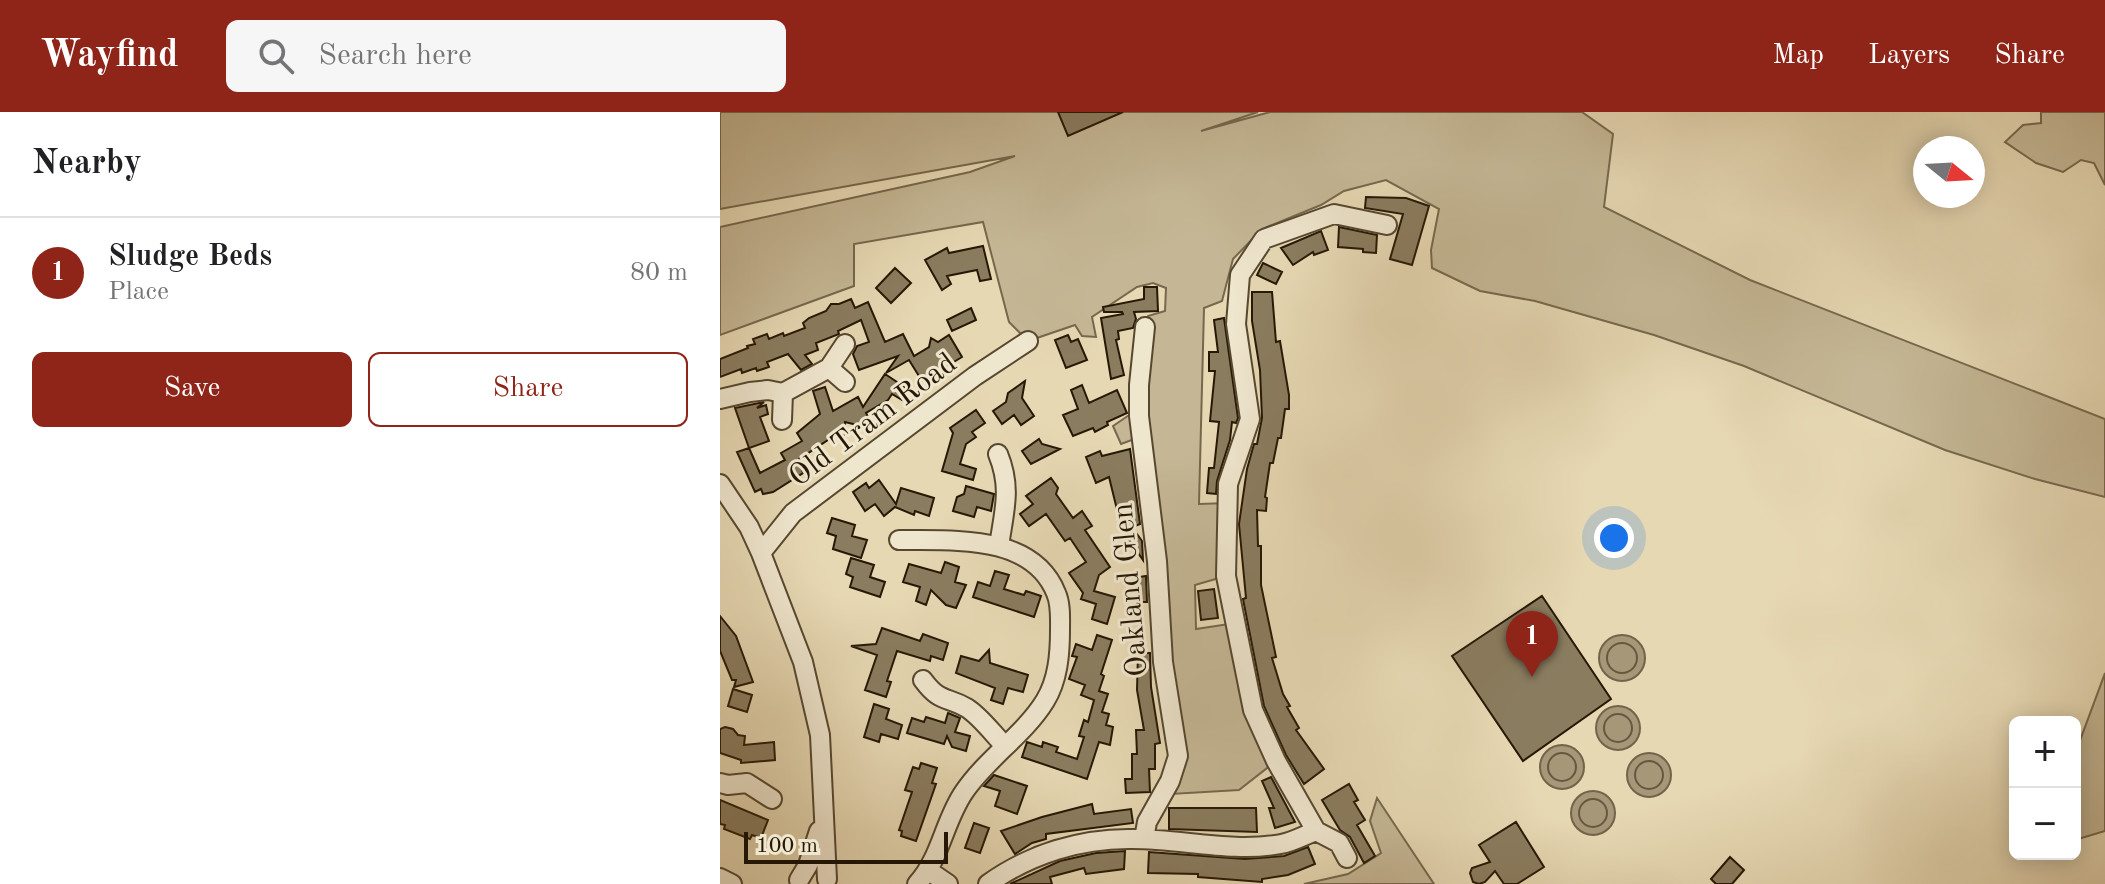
<!DOCTYPE html>
<meta charset="utf-8">
<style>
body{margin:0;font-family:"Old Standard TT",serif;background:#f6f6f6;color:#202124}
.controls{position:absolute;right:24px;bottom:24px;display:grid;overflow:hidden;border-radius:12px;box-shadow:0 4px 20px #0003}
.controls button{width:72px;height:72px;display:grid;place-items:center;padding:0;border:0;border-bottom:2px solid #e0e0e0;background:#fff;color:#202124;font:40px sans-serif}
.compass{position:absolute;left:1193px;top:24px;width:72px;height:72px;border-radius:50%;background:#fff;box-shadow:0 4px 20px #0003;rotate:108deg}
.scale{position:absolute;left:24px;bottom:20px;width:204px;box-sizing:border-box;padding-left:8px;border:4px solid #261805;border-top:0;font-size:22px;line-height:28px;white-space:nowrap;color:#261805;-webkit-text-stroke:6px #efe6ce;paint-order:stroke}
.you{position:absolute;left:894px;top:426px;width:28px;height:28px;margin:-20px;border:6px solid #fff;border-radius:50%;background:#1a73e8;box-shadow:0 0 0 12px #1a73e833}
.badge{display:grid;place-items:center;width:52px;height:52px;border-radius:50%;background:#8f2418;color:#fff;font-size:26px;font-weight:700}
.pin{position:absolute;translate:-50% -66px;filter:drop-shadow(0 2px 4px #0008)}
.pin::after{content:'';position:absolute;top:42px;width:28px;height:24px;background:inherit;clip-path:polygon(0 0,100% 0,50% 100%)}
.list{margin:0;padding:0;list-style:none}
h2{display:flex;justify-content:space-between;align-items:center;height:104px;margin:0;padding:0 32px;font-size:34px}
h2 small{font-size:26px;font-weight:400;color:#757577}
.list li{display:grid;grid-template-columns:52px 1fr auto;gap:24px;align-items:center;box-sizing:border-box;height:112px;padding:0 32px;border-top:2px solid #e0e0e0}
.list b{display:block;font-size:30px;white-space:nowrap}
.list p{margin:0;font-size:26px;white-space:nowrap;color:#757577}
.list em{font-size:26px;font-style:normal;color:#757577}
.actions{display:flex;gap:16px;padding:24px 32px}
.actions a{flex:1;padding:18px 0;border:2px solid #8f2418;border-radius:12px;text-align:center;font-size:28px;color:#8f2418}
.actions .main{background:#8f2418;color:#fff}
.icon{flex:none;width:44px;height:44px;fill:none;stroke:currentColor;stroke-width:2;stroke-linecap:round;stroke-linejoin:round}
.map{position:relative;flex:none;width:1385px;height:772px;overflow:hidden}
header{display:flex;align-items:center;gap:48px;box-sizing:border-box;height:112px;padding:0 40px;background:#8f2418;color:#fff}
header strong{font-size:38px}
nav{display:flex;gap:44px;margin-inline-start:auto;font-size:28px}
.search{width:560px;height:72px;background:#f6f6f6;display:flex;align-items:center;gap:20px;box-sizing:border-box;padding:0 28px;border-radius:12px;color:#757577;font-size:30px}
main{display:flex}
aside{flex:1;background:#fff}
.map>svg:first-child{display:block}
.green{fill:#c5b795;stroke:#76684d;stroke-width:2}
.water{fill:#a59778;stroke:#72644a;stroke-width:2}
.lines{fill:none;stroke-linecap:round;stroke-linejoin:round}
.shore{stroke:#66583e;stroke-width:2}
.building{fill:#8a7c5f;stroke:#261805;stroke-width:2}
.minor-casing{stroke:#564830;stroke-width:22}
.minor{stroke:#efe6ce;stroke-width:18}
.labels{text-anchor:middle;stroke-width:6;stroke-linejoin:round;paint-order:stroke}
.street-label{font-size:30px;fill:#261805;stroke:#efe6ce}
</style>
<header>
<strong>Wayfind</strong>
<div class="search"><svg class="icon" aria-label="search" viewBox="0 0 24 24"><circle cx="10" cy="10" r="6"/><path d="M15 15l6 6"/></svg>Search here</div>
<nav><a>Map</a><a>Layers</a><a>Share</a></nav>
</header>
<main>
<aside>
<h2>Nearby<small></small></h2>
<ul class="list">
<li><span class="badge">1</span><div><b>Sludge Beds</b><p>Place</p></div><em>80 m</em></li>
</ul>
<div class="actions"><a class="main">Save</a><a>Share</a></div>
</aside>
<div class="map">
<svg width="1385" height="772" viewBox="0 0 1385 772">
<rect width="100%" height="100%" fill="#e6d8b3"/>
<filter id="stains"><feTurbulence type="fractalNoise" baseFrequency=".0025" numOctaves="4"/><feColorMatrix values="0 0 0 0 .2 0 0 0 0 .09 0 0 0 0 .02 0 0 0 .5 -.17"/></filter>
<radialGradient id="worn" r=".72"><stop offset=".6" stop-color="#630" stop-opacity="0"/><stop offset="1" stop-color="#630" stop-opacity=".3"/></radialGradient>
<!-- green -->
<path class="green" d="M0 0H538L481 19 550 0H862L893 22 884 95 1030 168 1385 307V385L1315 367 1225 338 1024 254 934 223 815 189 760 179 712 156 711 138 719 97 666 68 624 79 601 93 542 117 513 147 502 189 484 196 479 392 508 391 506 464 475 473 476 517 515 511 556 649 519 678 451 682 458 643 420 325 401 332 393 314 415 299 425 215 428 204 445 199 446 176 433 171 417 175 372 205 376 225 362 224 355 213 308 229 289 210 263 110 134 132V174L0 223V115L250 60 295 44 0 97Z
M1321 0H1385V73L1374 51 1361 48 1343 60 1316 51 1285 30 1303 13 1321 11Z
M1385 561V719L1355 728V642Z
M657 686 714 772H584L628 762 661 741 650 709Z"/>
<!-- water -->
<path class="water" d="M879 546a23 23 0 1 1 46 0a23 23 0 1 1-46 0Z
M876 616a22 22 0 1 1 44 0a22 22 0 1 1-44 0Z
M820 655a22 22 0 1 1 44 0a22 22 0 1 1-44 0Z
M907 663a22 22 0 1 1 44 0a22 22 0 1 1-44 0Z
M851 701a22 22 0 1 1 44 0a22 22 0 1 1-44 0Z"/>
<g class="lines">
<!-- shore -->
<path class="shore" d="M887 546a15 15 0 1 1 30 0a15 15 0 1 1-30 0Z
M884 616a14 14 0 1 1 28 0a14 14 0 1 1-28 0Z
M828 655a14 14 0 1 1 28 0a14 14 0 1 1-28 0Z
M915 663a14 14 0 1 1 28 0a14 14 0 1 1-28 0Z
M859 701a14 14 0 1 1 28 0a14 14 0 1 1-28 0Z"/>
</g>
<!-- building -->
<path class="building" d="M338 0H403L348 24Z
M646 85 686 86 709 94 692 153 670 147 683 102 645 96Z
M619 115 657 123 656 141 643 140V137L618 135Z
M601 119 608 138 594 143 593 140 573 153 561 136Z
M263 134 271 167 260 169 257 158 227 164 231 172 222 178 205 148 227 136 229 141Z
M543 151 562 160 556 172 537 163Z
M175 156 191 171 171 191 156 176Z
M424 175H437L438 199 414 200 416 207 413 216 398 219 399 227 396 228 404 263 391 267 381 206 403 202 402 200H384L383 195 424 187Z
M532 180H552L556 230 560 229 569 283V297H565L561 326H558L553 351H550L545 385 547 386 546 399 537 398 538 434H541V473L556 545 552 546 563 582 570 594 567 595 579 616 576 618 604 657 584 672 566 643 544 594 523 487 526 486 519 412 527 357 534 332H537L542 306 540 258 532 209Z
M131 187 135 196 148 190 165 230 183 222 194 244 209 235 211 226 218 230 229 223 242 245 202 269 189 248 166 261 178 244 139 258 133 242 137 234 149 230 141 208 118 219 119 222 96 231 98 238 85 243 92 252 81 258 68 242 47 250 49 255 37 259 36 256 22 261 21 257 0 265V247L28 236 27 234 35 232 33 227 47 222 49 227 63 221 64 224 85 216 83 211 89 206 106 199 111 192H119Z
M251 196 256 208 232 219 227 208Z
M504 206 518 306 516 311 512 310 510 328 497 369 496 382 487 381 489 356H494L499 310 490 309 495 259H489V240H498L494 208Z
M348 223 351 230 358 227 367 248 346 256 335 228Z
M165 262 189 278 182 288 172 282 168 288 146 301 150 309 141 314 125 310 124 323 117 322 78 348 83 361 53 380 43 382 41 377 35 380 17 340 29 336 15 296 44 290 37 296 46 293 48 302 40 305 49 329 29 336 40 361 65 348 61 341 82 329 77 321 100 302 93 279 105 275 113 299 138 285 143 295Z
M305 269 302 286 314 304 301 313 294 303 282 312 273 299 286 290 288 281Z
M362 273 369 291 397 278 407 301 387 310 388 313 375 320 373 316 353 324 343 303 358 297 351 278Z
M256 298 265 311 252 320 256 325 246 332 240 352 256 357 253 368 222 359 233 321 230 316Z
M319 327 322 332 340 337 311 352 302 339Z
M410 337 420 412 412 415 422 429 423 448 402 418 389 365 376 371 366 345 380 339 382 344Z
M331 366 338 376 336 382 353 406 362 399 372 414 365 418 390 455 379 463 374 479 395 485 387 512 372 507 376 492 361 487 363 481 349 461 366 450 350 426 345 429 326 402 309 414 300 402 313 392 306 384Z
M159 368 176 392 181 376 214 386 209 404 195 399 194 403 175 395 164 404 155 392 145 399 133 380 146 371 149 376Z
M246 374 274 382 271 399 257 395 254 405 233 399 237 385 244 382Z
M112 406 135 413 132 424 147 428 141 446 113 437 116 424 107 421Z
M131 446 154 453 150 465 165 470 160 485 130 475 133 465 126 462Z
M225 450 239 455 235 470 246 473 236 496 226 493 211 478 206 493 196 489 200 475 183 470 189 452 221 461Z
M275 459 289 463 284 477 304 483 306 479 321 484 314 505 253 485 258 470 270 474Z
M426 464 427 490H417L413 466Z
M494 477 498 506 481 508 478 479Z
M822 484 891 587 803 649 732 544Z
M0 504 16 524 33 570 14 575 16 568H12L0 539Z
M162 516 200 529 203 522 228 531 223 548 211 544 210 549 177 539 167 569 171 570 166 585 145 578 157 543 131 534 156 532Z
M377 523 392 528 381 562 384 564 379 579 388 582 382 600 389 602 386 613 393 615 390 633 379 630 367 667 302 645 307 630 322 635 323 630 338 635 336 640 357 647 364 625 359 624 364 608 368 610 374 588 361 583 365 573 349 567 357 545 352 544 356 532 372 538Z
M269 538 270 551 308 563 303 580 288 576 283 592 271 588 275 576 236 561 241 544 259 549Z
M418 541H430L431 575 440 631 435 632V657H429L430 680 406 681 405 667H412V642H417L416 618H424L417 578Z
M13 577 32 583 27 600 8 594Z
M154 592 169 597 166 607 182 613 178 627 161 622 159 630 144 625Z
M228 601 240 606 235 620 250 624 246 639 232 635 227 624 224 632 187 621 192 606 204 610 206 605 225 611Z
M5 615 13 617 18 623 25 624 24 633 54 630 55 648 21 651V648L0 641V617Z
M201 651 217 656 212 671 216 672 196 729 181 724 182 719 179 718 192 680 185 678 193 655 199 657Z
M274 663 307 674 297 702 275 694 280 679 264 674Z
M551 665 575 710 555 716 549 696H554L542 669Z
M629 672 638 688 634 690 645 708 637 713 655 744 644 751 630 725 620 718 602 688Z
M0 688 48 708 41 726 32 723 30 727 4 717 5 713 0 712Z
M372 692 374 702 411 697 413 711 326 722V727L312 731 295 742 281 719 322 705Z
M449 696H536L537 720 449 717Z
M796 710 824 755 797 772H784L775 759 765 770 759 772 753 770 750 761 752 756 770 750 759 733Z
M254 711 269 716 260 741 245 736Z
M588 735 595 752 568 763 542 767V770L478 765V762L428 761 429 740 525 747 564 744Z
M405 739 404 757 366 762 364 756 330 765 332 772H290L340 749 376 741Z
M1010 745 1024 758 1012 772H996L991 767Z"/>
<g class="lines">
<defs>
<path id="minor" d="M125 270 109 256 125 232
M0 287 30 280 48 278 63 281 109 256
M62 308 63 281
M278 342C292 376 284 399 279 434
M0 372 29 415 41 441 83 550 100 623 107 767
M179 428C231 429 312 421 336 481 341 492 340 506 340 518 340 542 338 568 325 589 304 623 267 646 244 680 224 709 221 746 197 772
M41 441 73 401 255 264 308 229
M203 568C220 591 226 584 247 596 261 605 273 622 285 634
M0 671 8 673 27 671 52 687
M424 727 427 710 450 669 458 644 443 550 437 449 419 304V273L425 215
M627 746 619 731 596 719 556 649 533 598 506 464 508 372 530 307 516 212 520 163 544 127 614 102 667 113
M209 759 228 772
M0 766 12 772
M79 768 88 753 99 719
M268 772C310 742 361 726 413 727 462 727 513 741 561 732 573 730 585 723 596 719"/>
</defs>
<!-- minor casing -->
<use href="#minor" class="minor-casing"/>
<!-- minor -->
<use href="#minor" class="minor"/>
</g>
<g class="labels">
<!-- street labels -->
<g class="street-label">
<text transform="translate(152 307) rotate(-37)" y="10">Old Tram Road</text>
<text transform="translate(409 478) rotate(-95)" y="10">Oakland Glen</text>
</g>
</g>
<rect width="100%" height="100%" filter="url(#stains)"/>
<rect width="100%" height="100%" fill="url(#worn)"/>
</svg>
<div class="controls">
<button>+</button>
<button>−</button>
</div>
<svg class="compass" viewBox="-18 -18 36 36"><path d="M0-13l5 13h-10z" fill="#e53935"/><path d="M0 13l5-13h-10z" fill="#757577"/></svg>
<div class="scale">100 m</div>
<div class="you"></div>
<div class="pin badge" style="left:812px;top:565px">1</div>
</div>
</main>
